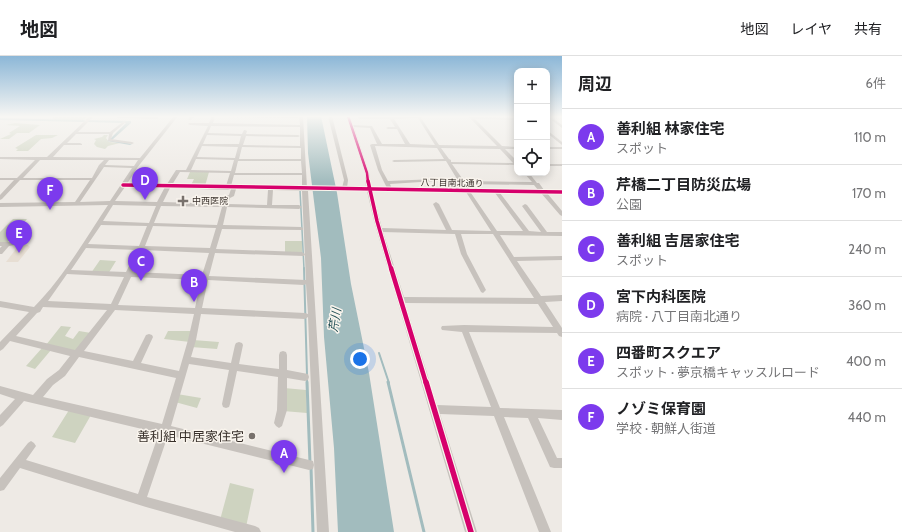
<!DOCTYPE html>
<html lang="ja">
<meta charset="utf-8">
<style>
body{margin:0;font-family:Cabin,"Noto Sans JP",sans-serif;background:#f2f2f2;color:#202124}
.controls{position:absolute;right:12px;top:12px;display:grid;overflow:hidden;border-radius:8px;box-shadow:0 2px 10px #0003}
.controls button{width:36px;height:36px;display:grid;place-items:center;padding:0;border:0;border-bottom:1px solid #e0e0e0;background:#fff;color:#202124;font:20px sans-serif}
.you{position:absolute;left:360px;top:303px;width:14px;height:14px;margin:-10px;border:3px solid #fff;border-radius:50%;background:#1a73e8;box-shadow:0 0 0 6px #1a73e833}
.badge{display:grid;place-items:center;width:26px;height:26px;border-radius:50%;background:#7c3aed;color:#fff;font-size:13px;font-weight:700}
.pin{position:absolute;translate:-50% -33px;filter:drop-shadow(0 1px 2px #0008)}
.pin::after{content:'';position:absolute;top:21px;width:14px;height:12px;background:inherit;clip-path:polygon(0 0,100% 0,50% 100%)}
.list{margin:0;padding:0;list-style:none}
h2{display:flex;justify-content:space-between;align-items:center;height:52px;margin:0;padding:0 16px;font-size:17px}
h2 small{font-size:13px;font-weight:400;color:#757577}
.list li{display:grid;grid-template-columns:26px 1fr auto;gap:12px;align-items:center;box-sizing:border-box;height:56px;padding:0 16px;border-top:1px solid #e0e0e0}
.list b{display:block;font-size:15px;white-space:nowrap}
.list p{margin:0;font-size:13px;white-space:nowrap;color:#757577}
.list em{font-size:13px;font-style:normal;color:#757577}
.icon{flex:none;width:22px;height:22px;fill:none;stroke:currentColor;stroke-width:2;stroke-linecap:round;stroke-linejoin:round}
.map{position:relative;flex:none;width:562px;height:476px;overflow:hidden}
header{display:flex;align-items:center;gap:24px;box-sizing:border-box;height:56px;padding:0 20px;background:#fff;border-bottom:1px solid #e0e0e0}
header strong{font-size:19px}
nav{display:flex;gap:22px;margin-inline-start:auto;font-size:14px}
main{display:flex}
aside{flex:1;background:#fff}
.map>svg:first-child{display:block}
.green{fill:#ced3c0}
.plaza{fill:#e7ded3}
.water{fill:#a2bcbe}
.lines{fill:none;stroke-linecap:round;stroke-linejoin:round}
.stream-far2{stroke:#a2bcbe;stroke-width:1.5}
.stream-far1{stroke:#a2bcbe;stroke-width:2}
.stream{stroke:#a2bcbe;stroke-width:3}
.canal{fill:#a2bcbe;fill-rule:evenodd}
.minor{fill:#c7c2bd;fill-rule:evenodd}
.cycleway-far3-casing{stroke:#f9f4ed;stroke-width:4}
.cycleway-far2-casing{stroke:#f9f4ed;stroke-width:5.5}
.cycleway-far1-casing{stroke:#f9f4ed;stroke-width:7}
.cycleway-casing{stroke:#f9f4ed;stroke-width:8}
.cycleway-far3{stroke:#d6006c;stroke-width:2.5}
.cycleway-far2{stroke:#d6006c;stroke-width:3.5}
.cycleway-far1{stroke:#d6006c;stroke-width:4.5}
.cycleway{stroke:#d6006c;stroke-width:5.5}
.poi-dot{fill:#78716c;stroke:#f9f4ed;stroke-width:1.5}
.labels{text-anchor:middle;stroke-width:3;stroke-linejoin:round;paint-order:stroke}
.far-street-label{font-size:9px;fill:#38302b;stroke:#f9f4ed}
.far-poi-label{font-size:9px;fill:#38302b;stroke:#f9f4ed;text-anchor:start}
.water-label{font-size:12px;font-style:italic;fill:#245157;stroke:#f9f4ed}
.near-poi-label{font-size:13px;fill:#38302b;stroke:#f9f4ed;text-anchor:end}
</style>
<header>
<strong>地図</strong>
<nav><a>地図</a><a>レイヤ</a><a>共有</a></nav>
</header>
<main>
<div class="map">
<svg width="562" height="476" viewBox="0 0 562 476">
<rect width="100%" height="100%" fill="#eeeae5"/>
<!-- green -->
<path class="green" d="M55 60H90L83 64H51Z
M15 67 40 69 29 77H17L9 83H0L11 78 9 77 20 70 6 69Z
M36 79H58L52 82 41 83 28 95H16L18 93 15 92Z
M104 79H108L106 82 109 86 120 87 108 90 105 93 97 91 94 88 96 84 94 83 102 81Z
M190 116H209L205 130 191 129 194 123H187Z
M13 163H27L8 186H0V176Z
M285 185H302V198L285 197Z
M100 204 116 205 108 218 91 217Z
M61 270 71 271 65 280 73 283 79 275 91 277 76 296 46 289Z
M168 275H193L190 286 164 283Z
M193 284 219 286 217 293 191 291Z
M42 292 51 294 35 313 26 310Z
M284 332 306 334 307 357 283 355Z
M177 338 201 342 197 352 175 346Z
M69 354 91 359 75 387 52 381Z
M230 427 254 433 246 471 220 464Z"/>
<!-- plaza -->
<path class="plaza" d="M19 189H28L30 191 18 206H6Z"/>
<!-- water -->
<path class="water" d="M307 60H321L337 137 351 228 369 317 394 476H338L334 392 324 281 321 202 308 97Z"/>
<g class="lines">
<!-- stream-far2 -->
<path class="stream-far2" d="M300 134 304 213"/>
<!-- stream-far1 -->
<path class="stream-far1" d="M304 212 307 319
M379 297 389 327
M307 323V327"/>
<!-- stream -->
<path class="stream" d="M307 326 310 407
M388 326 424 476
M311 411 313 476"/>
<!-- canal -->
<path class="canal" d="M0 62 84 64 86 65 84 66 0 64Z
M87 64 131 65V67L112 84 132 88 130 89 107 85 111 84V82L126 67 88 66H87Z"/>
<!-- minor -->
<path class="minor" d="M90 60H94L78 76H110L124 65 126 66 113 77 111 83 132 86 134 87 132 88 108 85 109 78H76L67 87H80L82 88V89H64L53 101 140 102 174 60H178L137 112 127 128H167L176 114H186L208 70 190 69 188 68 189 67H209L212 60H297L299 61 298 62 215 61 213 67 300 69 299 60H303L307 132H342L344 124 328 60H332L348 124 347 132H366L365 117 346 60H350L353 69 372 70 382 88H405L397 73H388L386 72 388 71H395L390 63H359L357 60H361V61L420 60 422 61 421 62 439 89 497 90 468 60H472L473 61 517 62V64L475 63 502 90 517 91V93H505L517 105V109L452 108 464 125 532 126 524 117H529L537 127H539L544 134H562V138L547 137 562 155V160L560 159 541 137H500L529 175 541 176 522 150 525 148 527 149 547 176H562V180L500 179 514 201 562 200V204L517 205 541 240 562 239V245L545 246 562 272V281L559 280 557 277 469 276 500 352 562 354V364L538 362 557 402H562V412H554L550 411 528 362 504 361 551 476H539L494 360 440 358 477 476H465L374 165 367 135H308L329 476H317L308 261 305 263 201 258 196 284 191 301 231 307 235 289 236 287 239 286 242 287 243 289 239 308 279 313V299L280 296 283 295 286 296 287 299V314L308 318 309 321 308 324 305 325 287 322V354L282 370 279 372 276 370 274 367 277 354 278 321 237 315 230 348 229 351 226 352 223 351 222 348 229 314 189 308 171 370 309 404 313 405 314 409 313 413 309 414 168 379 147 441 255 470 259 472 261 476H235L146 451 20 412 4 434 0 435V422L28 387 31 385 34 387 36 390 26 404 138 438 159 377 24 345 3 369 0 371V359L15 343 0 338V330L33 339 47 323 59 314 70 300 10 285 3 293 0 295V286L29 256 0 251V245L34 251C63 222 86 182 108 149L0 151V147L75 146 90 124H20L2 143 0 144V139L14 124H0V122H17L35 104 0 103V101H47ZM418 62 435 89 410 88 394 63ZM211 70 300 71V80L298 79 246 78 247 75 245 74H244L242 78 208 77ZM354 71 370 72 377 88H372L370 89 378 114 387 132H371L369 117ZM207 79 241 80 239 88H203ZM246 80 298 81 300 80V90L243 89ZM202 90 238 91 235 102 197 101ZM375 90 437 92 444 103 394 104 392 105 394 106 446 105 457 123H436L388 125 382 114ZM242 91 301 92V103H239ZM441 92 500 93 513 107 451 106V104L449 103ZM196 103 234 104 231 115 191 114ZM40 104H104L99 109 92 122H23ZM109 104H138L134 110 105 109ZM238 105H301L302 117H235ZM104 111 132 112 110 145 80 146ZM180 116 230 117 226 130 172 129ZM234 119H302V131L231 130ZM436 125H459L464 133H392L390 128ZM465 128 534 129 538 134 469 133ZM125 131H165L157 146 115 145ZM170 132 228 134 231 133 229 139 225 141 223 148 163 146ZM236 133 268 134 267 149 228 148 230 142 234 140ZM273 134 302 135 306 224 209 220 215 197 304 200 305 198 302 196 216 193 222 173 303 174V172L301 171 223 169 227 151 299 153 302 151 299 149H272ZM372 135 466 136 491 175 452 174 439 148 436 146 433 148 446 174 382 172ZM471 137H495L523 175H497ZM113 149 156 150 149 167 103 165ZM161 150 222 151 217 169 154 167ZM101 169 147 170 139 190 88 188ZM153 170 216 172 210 192 145 190ZM383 176 455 178 461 198 481 236 483 237 486 234 467 198 461 178H493L534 242 404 241ZM86 192 137 194 126 216 71 214ZM143 194 209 197 202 219 133 216ZM67 218 124 221 111 248 48 245ZM131 221 201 224 195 252 118 249ZM208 224 304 229 306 228 308 258 305 257 202 252ZM405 247 538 248 553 271 464 269 442 270 441 272 442 274 462 276 491 351 437 349ZM43 251 107 254 75 294 16 280 37 257 40 256ZM115 254 194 258 188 284 179 315 141 307 153 281 152 279 149 278 146 279 133 305 84 295ZM79 301 176 322 162 368 43 341 53 329 65 320Z
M115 60 157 61 159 62 157 63 118 62Z
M191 60H195L191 64H189L188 63Z
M554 63 562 69V72L553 65 552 64Z
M547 74 562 86V89L547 77Z
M547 91H562V93H547Z
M547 108H562V110H547Z
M0 186H12L15 188 14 189 9 190 2 198H0V192L2 190H0Z"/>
<defs>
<path id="cycleway-far3" d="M348 60 367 117 368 126"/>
<path id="cycleway-far2" d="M368 125 377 165 391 213
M123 129 562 136"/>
<path id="cycleway-far1" d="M391 212 426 327"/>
<path id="cycleway" d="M426 326 471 476"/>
</defs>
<!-- cycleway-far3 casing -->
<use href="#cycleway-far3" class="cycleway-far3-casing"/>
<!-- cycleway-far2 casing -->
<use href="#cycleway-far2" class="cycleway-far2-casing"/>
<!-- cycleway-far1 casing -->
<use href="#cycleway-far1" class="cycleway-far1-casing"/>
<!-- cycleway casing -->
<use href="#cycleway" class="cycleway-casing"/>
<!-- cycleway-far3 -->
<use href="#cycleway-far3" class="cycleway-far3"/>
<!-- cycleway-far2 -->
<use href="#cycleway-far2" class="cycleway-far2"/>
<!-- cycleway-far1 -->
<use href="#cycleway-far1" class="cycleway-far1"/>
<!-- cycleway -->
<use href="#cycleway" class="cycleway"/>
</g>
<!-- sky -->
<linearGradient id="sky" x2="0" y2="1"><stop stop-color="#8cb7d7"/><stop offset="0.48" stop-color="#f7f6f3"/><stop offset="1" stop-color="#f7f6f3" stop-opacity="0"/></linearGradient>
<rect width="562" height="126" fill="url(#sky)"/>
<!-- markers -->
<g class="poi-dot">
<path d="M181 139h4v4h4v4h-4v4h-4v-4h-4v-4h4z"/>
<circle cx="252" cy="380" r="4"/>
</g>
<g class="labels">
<!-- far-street labels -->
<g class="far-street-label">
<text transform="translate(452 127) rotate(1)" y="3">八丁目南北通り</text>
</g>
<!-- far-poi labels -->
<g class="far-poi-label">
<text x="192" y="148">中西医院</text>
</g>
<!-- water labels -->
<g class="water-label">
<text transform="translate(335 264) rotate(-81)" y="4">芹川</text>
</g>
<!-- near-poi labels -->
<g class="near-poi-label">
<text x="244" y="385">善利組 中居家住宅</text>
</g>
</g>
</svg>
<div class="controls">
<button>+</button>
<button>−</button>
<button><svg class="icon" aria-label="locate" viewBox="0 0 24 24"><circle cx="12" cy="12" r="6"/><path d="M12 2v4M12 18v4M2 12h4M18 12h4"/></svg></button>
</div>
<div class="you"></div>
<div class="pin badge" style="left:284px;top:417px">A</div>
<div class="pin badge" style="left:194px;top:246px">B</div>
<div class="pin badge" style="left:141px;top:225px">C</div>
<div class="pin badge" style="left:145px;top:144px">D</div>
<div class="pin badge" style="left:19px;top:197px">E</div>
<div class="pin badge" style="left:50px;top:154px">F</div>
</div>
<aside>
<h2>周辺<small>6件</small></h2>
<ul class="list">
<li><span class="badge">A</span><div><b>善利組 林家住宅</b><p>スポット</p></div><em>110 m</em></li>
<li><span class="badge">B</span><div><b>芹橋二丁目防災広場</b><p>公園</p></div><em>170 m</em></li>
<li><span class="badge">C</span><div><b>善利組 吉居家住宅</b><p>スポット</p></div><em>240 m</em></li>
<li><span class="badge">D</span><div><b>宮下内科医院</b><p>病院 · 八丁目南北通り</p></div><em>360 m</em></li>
<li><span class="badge">E</span><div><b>四番町スクエア</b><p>スポット · 夢京橋キャッスルロード</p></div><em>400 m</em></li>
<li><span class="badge">F</span><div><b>ノゾミ保育園</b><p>学校 · 朝鮮人街道</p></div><em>440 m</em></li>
</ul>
</aside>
</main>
